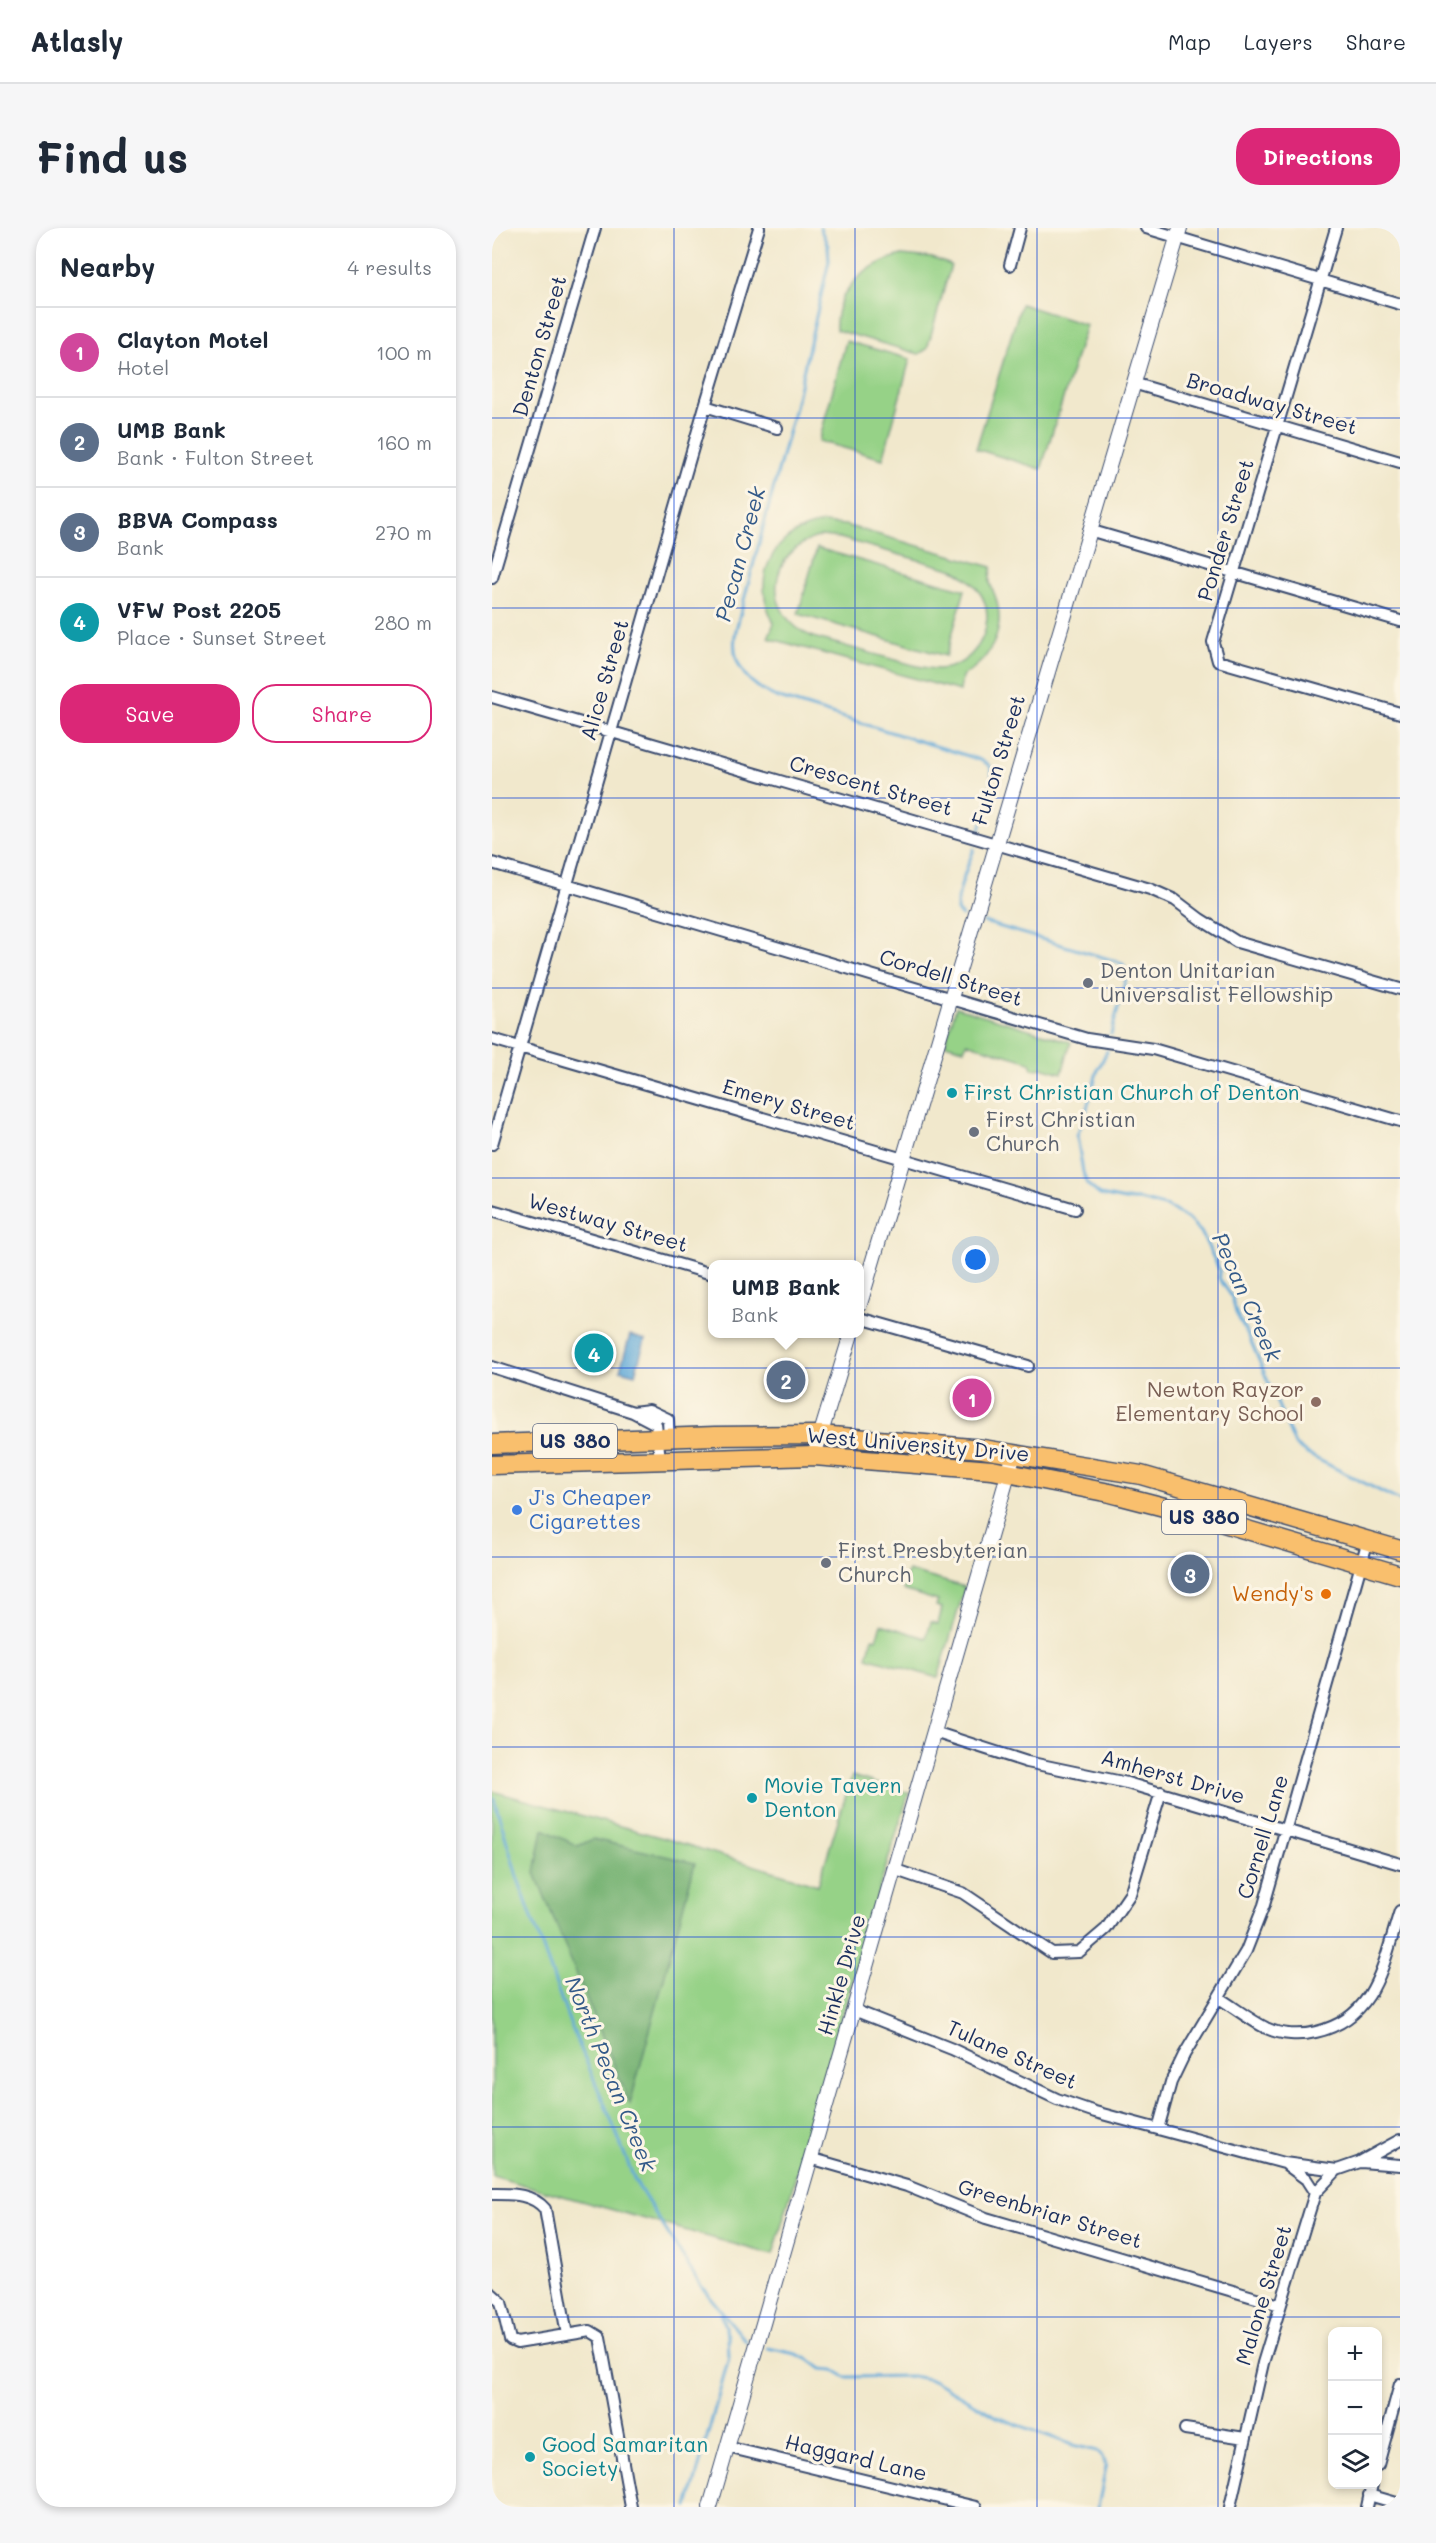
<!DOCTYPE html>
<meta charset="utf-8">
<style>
body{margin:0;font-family:Mali,sans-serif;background:#f6f6f7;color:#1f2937}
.controls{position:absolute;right:18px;bottom:18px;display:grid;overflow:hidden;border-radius:12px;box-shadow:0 3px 9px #0003}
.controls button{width:54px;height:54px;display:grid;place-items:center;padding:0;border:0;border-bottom:2px solid #e0e1e3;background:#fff;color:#1f2937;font:30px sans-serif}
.you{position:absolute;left:484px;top:1032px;width:21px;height:21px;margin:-15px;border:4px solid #fff;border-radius:50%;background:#1a73e8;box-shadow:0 0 0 9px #1a73e833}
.badge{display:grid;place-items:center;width:39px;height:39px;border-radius:50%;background:#db2777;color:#fff;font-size:20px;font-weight:700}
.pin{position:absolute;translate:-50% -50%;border:3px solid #fff;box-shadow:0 2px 6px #0006}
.popup{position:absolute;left:216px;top:1032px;width:156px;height:78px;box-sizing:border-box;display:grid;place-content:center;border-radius:12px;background:#fff;filter:drop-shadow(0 2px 4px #0005);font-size:20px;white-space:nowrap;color:#747a83}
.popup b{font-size:22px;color:#1f2937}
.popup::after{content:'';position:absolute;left:50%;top:100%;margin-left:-12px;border:12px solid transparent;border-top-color:#fff}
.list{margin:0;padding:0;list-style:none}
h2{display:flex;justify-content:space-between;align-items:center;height:78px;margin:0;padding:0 24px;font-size:26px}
h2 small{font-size:20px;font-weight:400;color:#747a83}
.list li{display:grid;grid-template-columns:39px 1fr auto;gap:18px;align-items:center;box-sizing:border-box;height:90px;padding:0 24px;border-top:2px solid #e0e1e3}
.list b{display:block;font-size:22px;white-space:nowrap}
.list p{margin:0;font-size:20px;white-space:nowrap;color:#747a83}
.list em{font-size:20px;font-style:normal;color:#747a83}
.actions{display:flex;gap:12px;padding:18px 24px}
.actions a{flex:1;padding:14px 0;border:2px solid #db2777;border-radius:24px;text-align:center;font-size:21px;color:#db2777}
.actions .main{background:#db2777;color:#fff}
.icon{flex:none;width:33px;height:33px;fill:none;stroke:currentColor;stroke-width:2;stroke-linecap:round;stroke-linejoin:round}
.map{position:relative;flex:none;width:908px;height:2279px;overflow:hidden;border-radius:24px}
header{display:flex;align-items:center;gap:36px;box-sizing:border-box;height:84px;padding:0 30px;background:#fff;border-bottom:2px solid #e0e1e3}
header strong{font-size:28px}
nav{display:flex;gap:33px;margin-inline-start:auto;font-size:21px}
.intro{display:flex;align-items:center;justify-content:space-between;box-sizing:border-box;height:144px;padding:0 36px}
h1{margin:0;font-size:42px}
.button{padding:15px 27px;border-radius:24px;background:#db2777;color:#fff;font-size:21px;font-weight:700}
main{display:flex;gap:36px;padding:0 36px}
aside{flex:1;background:#fff;border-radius:24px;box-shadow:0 3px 9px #0003}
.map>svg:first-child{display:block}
.green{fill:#96d287;stroke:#588072;stroke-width:1.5;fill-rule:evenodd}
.forest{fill:#78b474;stroke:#4a7269;stroke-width:1.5}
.water{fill:#60a9d8;stroke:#3e6c9b;stroke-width:1.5}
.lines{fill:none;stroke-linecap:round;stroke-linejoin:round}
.stream{stroke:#60a9d8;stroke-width:3}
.minor-casing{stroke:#3b4b6e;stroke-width:14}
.tertiary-casing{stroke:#3b4b6e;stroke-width:16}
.primary-casing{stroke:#3b4b6e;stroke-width:21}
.minor{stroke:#fff;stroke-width:10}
.tertiary{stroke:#fff;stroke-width:14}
.primary{stroke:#f9bf6d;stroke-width:18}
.grid{fill:none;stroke:#1d4ed8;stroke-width:1.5;stroke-opacity:0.55}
.worship-dot{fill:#6b7280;stroke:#fcf5e5;stroke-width:2}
.culture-dot{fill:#0f9aa8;stroke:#fcf5e5;stroke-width:2}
.education-dot{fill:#8d6e63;stroke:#fcf5e5;stroke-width:2}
.shop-dot{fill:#3f7fe0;stroke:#fcf5e5;stroke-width:2}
.food-dot{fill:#e8710a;stroke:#fcf5e5;stroke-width:2}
.labels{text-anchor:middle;stroke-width:6;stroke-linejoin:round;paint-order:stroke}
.shield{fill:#fcf5e5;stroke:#5e6a86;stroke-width:1.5}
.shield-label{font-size:20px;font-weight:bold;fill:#1b2f5e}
.street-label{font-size:21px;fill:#1b2f5e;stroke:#fcf5e5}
.worship-label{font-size:21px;fill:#5b616d;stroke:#fcf5e5;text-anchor:start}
.culture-label{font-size:21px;fill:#0d838f;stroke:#fcf5e5;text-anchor:start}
.education-label{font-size:21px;fill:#785e54;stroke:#fcf5e5;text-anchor:end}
.shop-label{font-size:21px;fill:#366cbe;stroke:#fcf5e5;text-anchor:start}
.food-label{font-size:21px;fill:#c56008;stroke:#fcf5e5;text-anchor:end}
.water-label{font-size:22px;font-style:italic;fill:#335a89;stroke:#fcf5e5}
</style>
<header>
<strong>Atlasly</strong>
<nav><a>Map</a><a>Layers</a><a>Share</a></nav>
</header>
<div class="intro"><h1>Find us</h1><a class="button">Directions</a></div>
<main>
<aside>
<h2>Nearby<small>4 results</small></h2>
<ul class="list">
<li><span class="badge" style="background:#d1479c">1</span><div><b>Clayton Motel</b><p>Hotel</p></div><em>100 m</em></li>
<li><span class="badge" style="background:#5c6f8a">2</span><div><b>UMB Bank</b><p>Bank · Fulton Street</p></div><em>160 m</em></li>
<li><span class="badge" style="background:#5c6f8a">3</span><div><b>BBVA Compass</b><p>Bank</p></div><em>270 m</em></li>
<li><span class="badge" style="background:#0f9aa8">4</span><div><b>VFW Post 2205</b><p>Place · Sunset Street</p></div><em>280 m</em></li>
</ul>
<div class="actions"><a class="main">Save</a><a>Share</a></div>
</aside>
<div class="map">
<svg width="908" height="2279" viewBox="0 0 908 2279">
<rect width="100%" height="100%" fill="#fcf5e5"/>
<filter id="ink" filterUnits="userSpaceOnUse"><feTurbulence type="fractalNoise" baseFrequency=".0167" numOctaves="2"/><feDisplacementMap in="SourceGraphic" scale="12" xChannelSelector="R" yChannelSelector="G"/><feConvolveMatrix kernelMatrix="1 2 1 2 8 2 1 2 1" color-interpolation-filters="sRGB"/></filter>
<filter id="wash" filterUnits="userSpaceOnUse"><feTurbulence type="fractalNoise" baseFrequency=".008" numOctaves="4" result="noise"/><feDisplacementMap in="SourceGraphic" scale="24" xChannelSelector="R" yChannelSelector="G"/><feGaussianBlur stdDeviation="1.35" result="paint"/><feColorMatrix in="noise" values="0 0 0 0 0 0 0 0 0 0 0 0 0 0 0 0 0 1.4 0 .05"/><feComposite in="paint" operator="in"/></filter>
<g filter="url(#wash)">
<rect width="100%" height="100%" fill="#f1e8cc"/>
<!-- green -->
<path class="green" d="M410 27 440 30 459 37 435 121 427 126 344 102C342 62 374 36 410 27Z
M529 76 594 97 549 241 484 221Z
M354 113 418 131 391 231 327 213Z
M331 295 353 297 500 339C494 360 501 356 505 374 513 405 497 433 470 448L468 463 276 410 282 395C257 350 281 303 331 295ZM329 308 348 310 462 342C480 352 495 367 495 389 494 416 474 440 446 441 429 441 412 434 396 430 371 423 346 416 321 409 268 387 275 322 329 308Z
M325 320 473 362 454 428 306 386Z
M464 779 579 814 570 845 553 840 540 841 538 834 475 815 472 821 453 816Z
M416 1343 473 1359 446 1450 375 1429 380 1410 384 1411 389 1396 434 1410 439 1394 446 1396 450 1380 444 1378 446 1373 411 1362Z
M360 1548 417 1565 383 1674 281 2027 0 1948V1563L179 1612 326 1657Z"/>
<!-- forest -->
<path class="forest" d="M51 1601 86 1618 101 1611 203 1635 138 1876 43 1645Z"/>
<!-- water -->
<path class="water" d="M138 1107 153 1112 143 1146 128 1142Z"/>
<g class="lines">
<!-- stream -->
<path class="stream" d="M328 0 336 18 337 33 302 183 244 402C237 435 255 456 284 469L486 531C490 533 496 535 498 539 505 549 492 588 488 601
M470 688 465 683C465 663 475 640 482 621
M492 694 627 734 632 737 634 750 619 806
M615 823 605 844 594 884 585 908 591 944 595 956 608 967 633 972H647L676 979 696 991 709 1004 728 1043 727 1050 740 1069 744 1085 757 1109 803 1217 815 1226 908 1273
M2 1571 26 1651 77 1793 118 1889 143 1953 209 2058 254 2113
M276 2120 304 2126 318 2132 330 2141 342 2142 354 2149 420 2148 441 2152 505 2189 581 2217 605 2223 609 2227 614 2239 606 2279
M196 2279 237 2129 236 2108 229 2087"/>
</g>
</g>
<g filter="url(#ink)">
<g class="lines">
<defs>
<path id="minor" d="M654 0 908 76
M844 0 721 414 726 433 908 485
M518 37 528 0
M641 155 908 234
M213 178 285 200
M597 302 908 393
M0 350 103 0
M0 469 658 661 683 672 708 691 745 714 908 761
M0 635 595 811 661 821 908 893
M0 811 583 981
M0 916 213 178 267 0
M0 982 220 1046
M368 1090 536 1138
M0 1139 141 1184 164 1196 168 1231
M141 1184 157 1182 176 1191 177 1213
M442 1504 535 1534 635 1555 908 1636
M401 1641 471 1665 560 1725 587 1724 614 1701 638 1666 669 1564
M727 1770C743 1780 758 1792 774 1800 789 1807 808 1808 824 1804 885 1790 891 1735 908 1683
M362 1782 460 1821 565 1871 603 1884 792 1935 845 1942
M666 1901 679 1854 692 1827 754 1723 772 1677 876 1312
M318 1930 415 1958 494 1990 788 2077
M869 1934 908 1937
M795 1937 814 1951 823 1965
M0 1966C19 1966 40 1965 53 1981L75 2107
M0 2066 9 2074 18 2112 25 2115 98 2103 108 2109 139 2279
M693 2201 753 2210
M235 2219 484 2279
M886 2237 908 2156
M877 2267 908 2276
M738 2279 771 2135 823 1965 845 1942 868 1934 908 1912
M875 2279 880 2256"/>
<path id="tertiary" d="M368 1076 688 0
M322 1228 359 1106
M218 2279 522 1226"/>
<path id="primary" d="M0 1216 223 1208 328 1207 491 1221 649 1247 908 1322
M0 1237 322 1228 500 1242 618 1265 711 1289 908 1347"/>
</defs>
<!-- minor casing -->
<use href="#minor" class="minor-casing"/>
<!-- tertiary casing -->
<use href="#tertiary" class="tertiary-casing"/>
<!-- primary casing -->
<use href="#primary" class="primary-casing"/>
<!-- minor -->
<use href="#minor" class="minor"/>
<!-- tertiary -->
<use href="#tertiary" class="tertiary"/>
<!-- primary -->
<use href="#primary" class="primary"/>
</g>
</g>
<!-- grid -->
<path class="grid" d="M182 0V2279M363 0V2279M545 0V2279M726 0V2279M0 190H908M0 380H908M0 570H908M0 760H908M0 950H908M0 1140H908M0 1329H908M0 1519H908M0 1709H908M0 1899H908M0 2089H908"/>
<!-- markers -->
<g class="worship-dot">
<circle cx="596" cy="755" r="6"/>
<circle cx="482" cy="904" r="6"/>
<circle cx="334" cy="1335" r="6"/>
</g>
<g class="culture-dot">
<circle cx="460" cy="865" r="6"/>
<circle cx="260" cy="1570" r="6"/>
<circle cx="38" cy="2229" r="6"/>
</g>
<circle class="education-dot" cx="824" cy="1174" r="6"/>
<circle class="shop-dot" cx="25" cy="1282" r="6"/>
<circle class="food-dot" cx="834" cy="1366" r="6"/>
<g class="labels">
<!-- shield labels -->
<g class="shield">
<rect x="41" y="1196" width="84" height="34" rx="4.5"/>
<rect x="670" y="1272" width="84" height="34" rx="4.5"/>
</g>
<g class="shield-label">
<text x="83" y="1220">US 380</text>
<text x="712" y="1296">US 380</text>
</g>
<!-- street labels -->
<g class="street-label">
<text transform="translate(48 118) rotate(-74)" y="7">Denton Street</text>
<text transform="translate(780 176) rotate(16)" y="7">Broadway Street</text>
<text transform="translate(734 302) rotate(-73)" y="7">Ponder Street</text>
<text transform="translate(113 452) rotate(-74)" y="7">Alice Street</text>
<text transform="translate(507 532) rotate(-73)" y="7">Fulton Street</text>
<text transform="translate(379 558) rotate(16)" y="7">Crescent Street</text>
<text transform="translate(459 750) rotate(17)" y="7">Cordell Street</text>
<text transform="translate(297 877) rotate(16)" y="7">Emery Street</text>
<text transform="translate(116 995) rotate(16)" y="7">Westway Street</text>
<text transform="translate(426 1217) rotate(5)" y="7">West University Drive</text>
<text transform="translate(681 1549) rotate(16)" y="7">Amherst Drive</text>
<text transform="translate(771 1609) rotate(-73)" y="7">Cornell Lane</text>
<text transform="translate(350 1747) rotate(-74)" y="7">Hinkle Drive</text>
<text transform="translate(520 1827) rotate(24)" y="7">Tulane Street</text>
<text transform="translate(558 1986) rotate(17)" y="7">Greenbriar Street</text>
<text transform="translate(772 2067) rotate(-73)" y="7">Malone Street</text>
<text transform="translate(364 2230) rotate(13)" y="7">Haggard Lane</text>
</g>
<!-- worship labels -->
<g class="worship-label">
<text x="608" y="750">Denton Unitarian<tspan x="608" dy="24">Universalist Fellowship</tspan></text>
<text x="494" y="899">First Christian<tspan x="494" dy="24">Church</tspan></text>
<text x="346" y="1330">First Presbyterian<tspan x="346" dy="24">Church</tspan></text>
</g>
<!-- culture labels -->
<g class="culture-label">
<text x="472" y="872">First Christian Church of Denton</text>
<text x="272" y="1565">Movie Tavern<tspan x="272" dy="24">Denton</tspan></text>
<text x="50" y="2224">Good Samaritan<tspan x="50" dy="24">Society</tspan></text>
</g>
<!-- education labels -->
<g class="education-label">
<text x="812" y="1169">Newton Rayzor<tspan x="812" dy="24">Elementary School</tspan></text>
</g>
<!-- shop labels -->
<g class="shop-label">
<text x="37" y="1277">J's Cheaper<tspan x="37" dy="24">Cigarettes</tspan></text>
</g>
<!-- food labels -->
<g class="food-label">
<text x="822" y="1373">Wendy's</text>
</g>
<!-- water labels -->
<g class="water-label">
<text transform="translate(248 326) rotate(-75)" y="8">Pecan Creek</text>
<text transform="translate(755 1069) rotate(66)" y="8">Pecan Creek</text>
<text transform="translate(119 1846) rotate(68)" y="8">North Pecan Creek</text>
</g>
</g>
</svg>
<div class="controls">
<button>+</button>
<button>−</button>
<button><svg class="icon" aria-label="layers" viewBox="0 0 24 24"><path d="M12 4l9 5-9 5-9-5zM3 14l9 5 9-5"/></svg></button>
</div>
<div class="you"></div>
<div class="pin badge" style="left:480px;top:1170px;background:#d1479c">1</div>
<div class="pin badge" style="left:294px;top:1152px;background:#5c6f8a">2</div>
<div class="popup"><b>UMB Bank</b>Bank</div>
<div class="pin badge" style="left:698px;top:1346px;background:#5c6f8a">3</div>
<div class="pin badge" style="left:102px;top:1125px;background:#0f9aa8">4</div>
</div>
</main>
